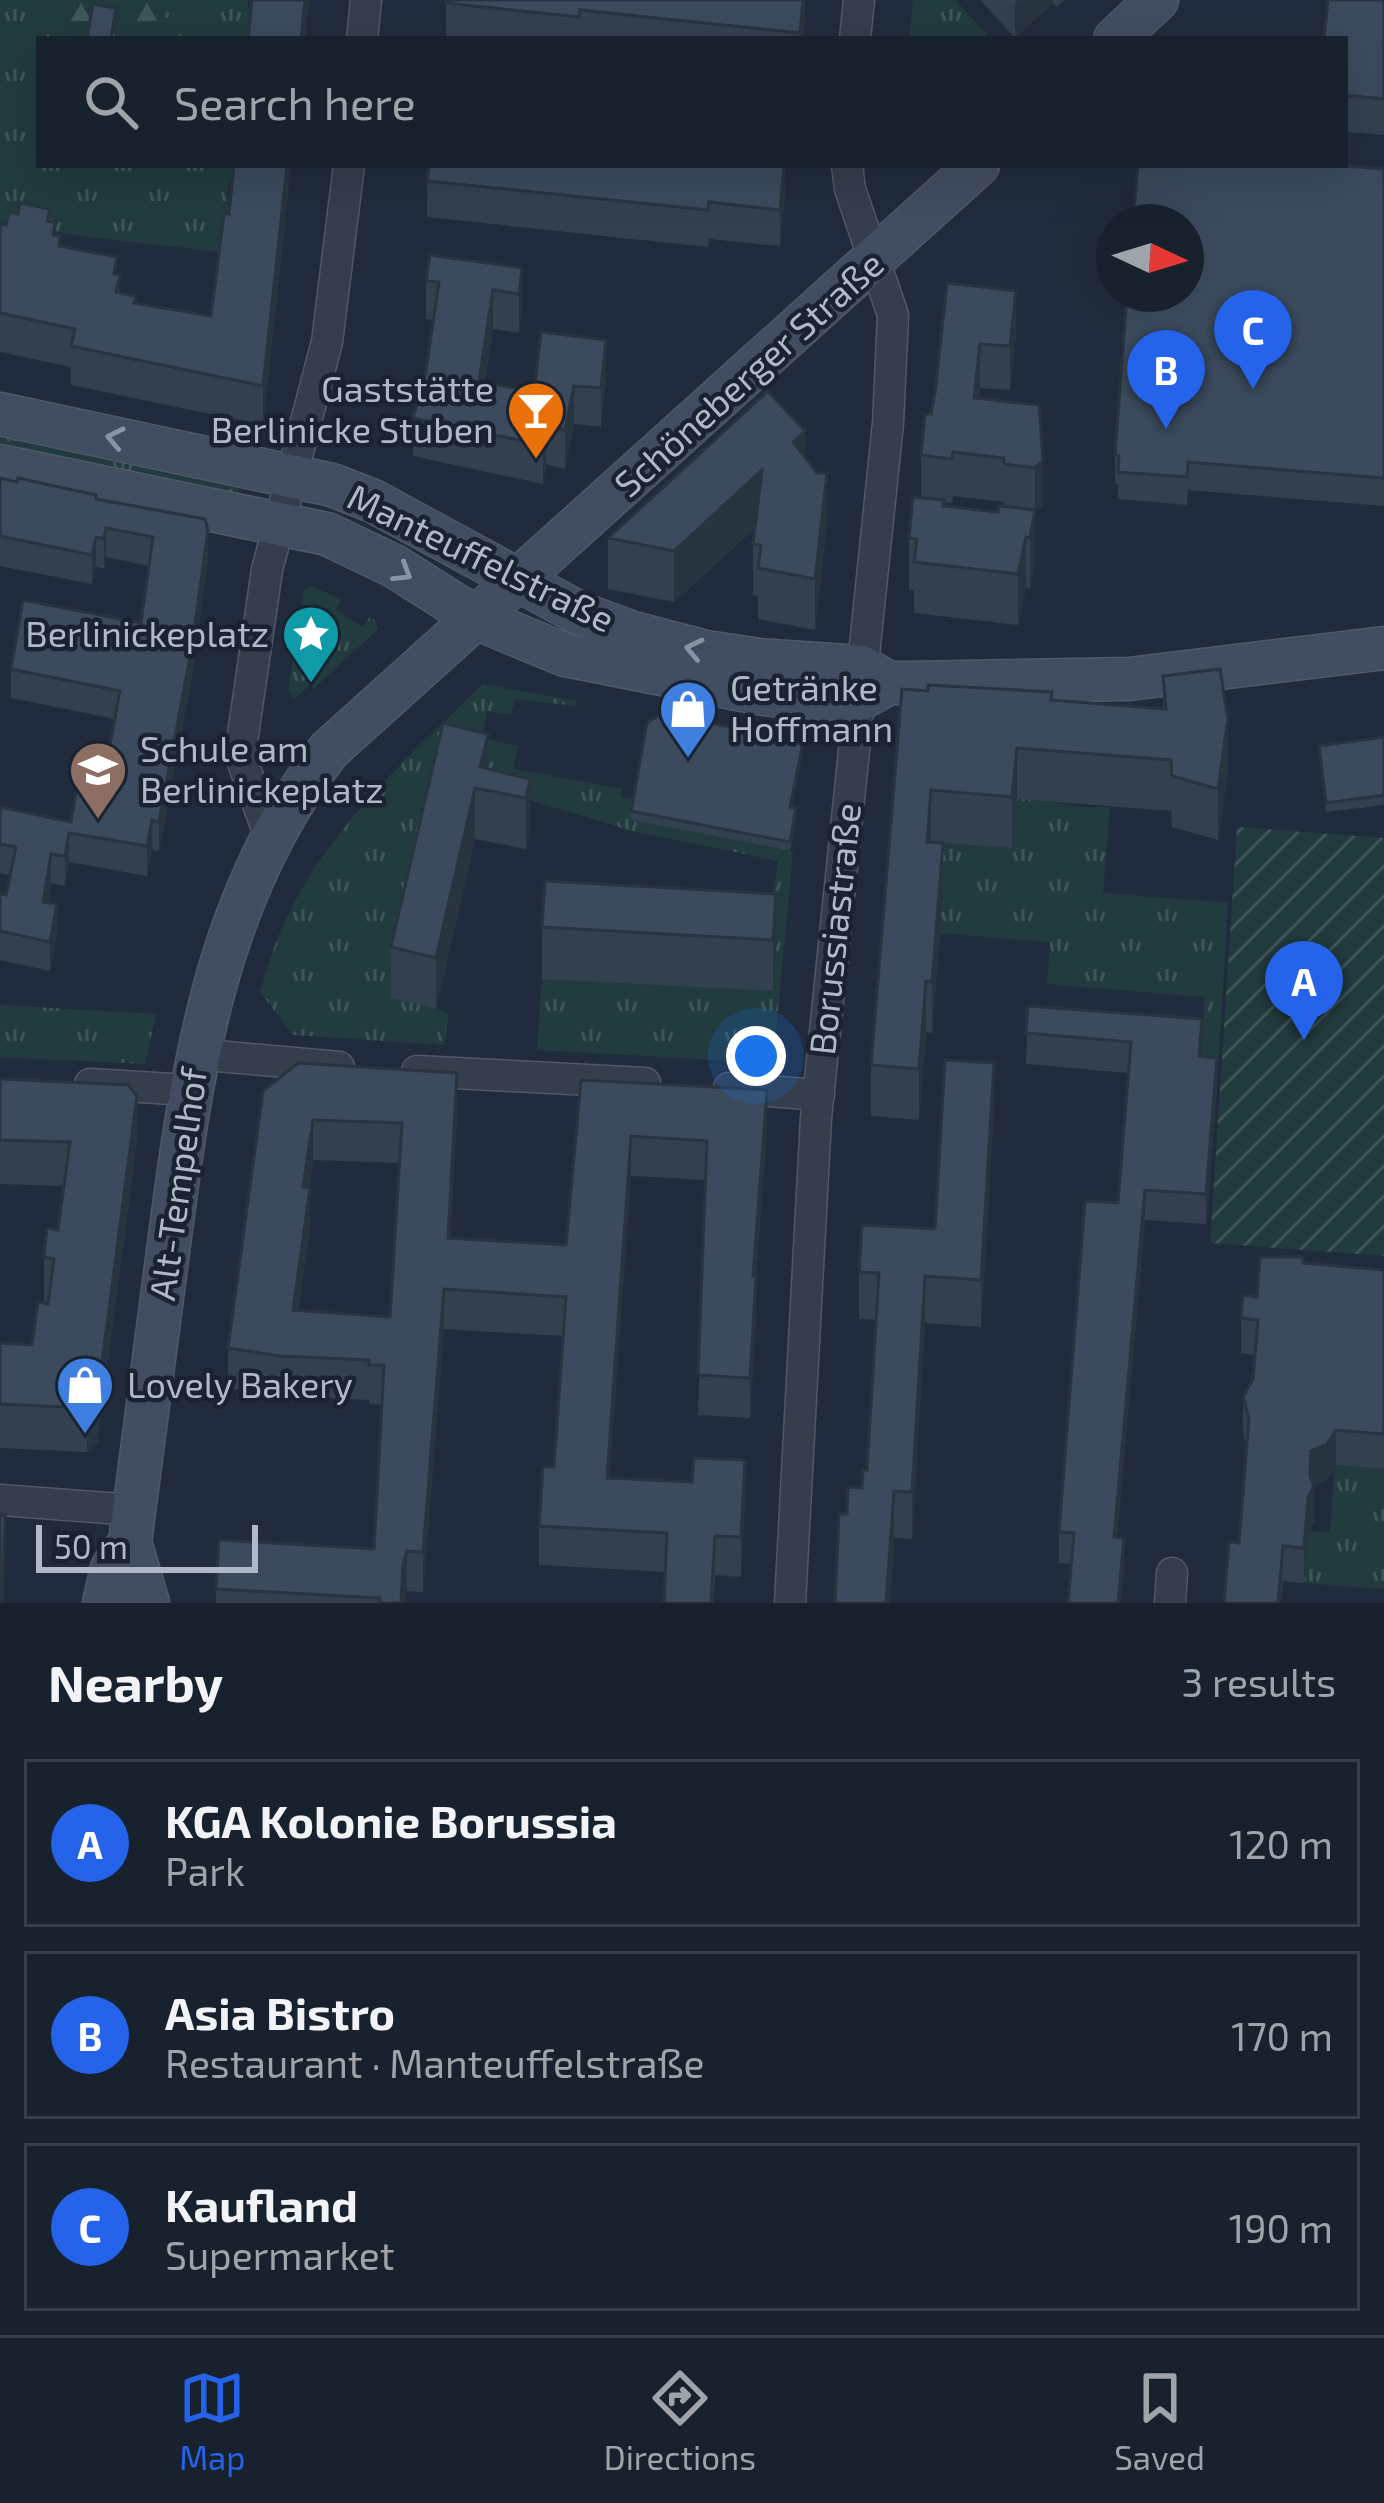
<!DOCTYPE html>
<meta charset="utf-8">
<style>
body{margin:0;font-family:"Exo 2",sans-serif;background:#252e3a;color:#f1f3f6}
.compass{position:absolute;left:1096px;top:204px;width:108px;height:108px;border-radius:50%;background:#18212e;box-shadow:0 12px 48px #0002;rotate:94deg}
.scale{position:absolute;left:36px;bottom:30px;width:222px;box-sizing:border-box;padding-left:12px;border:6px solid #afb9c9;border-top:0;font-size:33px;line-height:42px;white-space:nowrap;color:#afb9c9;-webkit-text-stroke:9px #192331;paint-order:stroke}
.you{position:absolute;left:756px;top:1056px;width:42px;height:42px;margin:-30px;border:9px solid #fff;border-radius:50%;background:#1a73e8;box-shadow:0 0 0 18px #1a73e833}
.badge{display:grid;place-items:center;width:78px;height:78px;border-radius:50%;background:#2563eb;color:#fff;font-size:39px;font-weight:700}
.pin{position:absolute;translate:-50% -99px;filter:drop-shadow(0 3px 6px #0008)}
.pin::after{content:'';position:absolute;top:63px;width:42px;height:36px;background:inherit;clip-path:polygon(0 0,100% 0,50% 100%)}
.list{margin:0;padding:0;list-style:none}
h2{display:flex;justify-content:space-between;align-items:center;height:156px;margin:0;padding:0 48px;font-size:51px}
h2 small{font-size:39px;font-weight:400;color:#9fa3aa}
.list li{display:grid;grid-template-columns:78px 1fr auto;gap:36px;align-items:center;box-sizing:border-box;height:168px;margin:0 24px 24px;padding:0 24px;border:3px solid #363e4a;border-radius:0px}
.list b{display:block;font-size:45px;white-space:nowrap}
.list p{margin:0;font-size:39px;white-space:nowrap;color:#9fa3aa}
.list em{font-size:39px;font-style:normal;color:#9fa3aa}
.icon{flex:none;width:66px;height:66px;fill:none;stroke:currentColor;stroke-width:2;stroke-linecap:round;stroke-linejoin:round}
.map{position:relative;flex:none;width:1384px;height:1603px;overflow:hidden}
.search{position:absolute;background:#18212e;box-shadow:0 12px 48px #0002;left:36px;right:36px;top:36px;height:132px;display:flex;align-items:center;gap:30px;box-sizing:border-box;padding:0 42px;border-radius:0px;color:#9fa3aa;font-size:45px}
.sheet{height:732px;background:#18212e}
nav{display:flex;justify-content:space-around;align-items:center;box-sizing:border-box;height:168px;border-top:3px solid #363e4a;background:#18212e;font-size:33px;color:#9fa3aa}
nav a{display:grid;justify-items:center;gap:6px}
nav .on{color:#2563eb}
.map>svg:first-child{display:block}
.grass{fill:url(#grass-tufts)}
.forest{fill:url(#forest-firs)}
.garden{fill:url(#garden-furrows)}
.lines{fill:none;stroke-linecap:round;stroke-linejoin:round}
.street-casing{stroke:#4f5967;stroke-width:33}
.secondary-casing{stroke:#4f5967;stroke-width:45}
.street{stroke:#343e4d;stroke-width:30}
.secondary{stroke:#414d60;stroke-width:42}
.wall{fill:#334050;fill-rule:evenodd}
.shaded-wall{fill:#293441}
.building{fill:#3b4b5d;stroke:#293441;stroke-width:3;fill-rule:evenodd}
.oneway{stroke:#8893a4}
.labels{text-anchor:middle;stroke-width:9;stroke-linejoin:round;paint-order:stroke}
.street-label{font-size:36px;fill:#afb9c9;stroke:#192331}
.poi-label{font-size:36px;fill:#afb9c9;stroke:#192331;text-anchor:start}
</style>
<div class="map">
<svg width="1384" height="1603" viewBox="0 0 1384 1603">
<defs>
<pattern id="grass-tufts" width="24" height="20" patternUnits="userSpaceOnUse" patternTransform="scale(3)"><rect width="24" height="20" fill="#223b3e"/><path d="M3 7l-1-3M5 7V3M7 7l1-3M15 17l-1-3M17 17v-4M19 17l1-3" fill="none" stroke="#405559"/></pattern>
<pattern id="forest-firs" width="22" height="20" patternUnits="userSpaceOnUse" patternTransform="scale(3)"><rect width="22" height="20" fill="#223b3e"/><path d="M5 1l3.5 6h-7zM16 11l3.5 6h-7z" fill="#405559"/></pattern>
<pattern id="garden-furrows" width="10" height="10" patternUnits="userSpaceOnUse" patternTransform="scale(3)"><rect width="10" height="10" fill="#223b3e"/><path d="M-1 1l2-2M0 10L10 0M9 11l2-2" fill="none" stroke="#405559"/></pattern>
</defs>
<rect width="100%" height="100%" fill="#202c3d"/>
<!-- grass -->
<path class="grass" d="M0 0H248V8L255 9 252 39H39V165H239L237 182 229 181 227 199 235 200 229 253 87 237 0 222Z
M913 0H955L991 39H909Z
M0 432 241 482 238 497 0 447Z
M310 586 341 599 336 610 363 627 370 617 375 620 378 629 314 688 310 685 294 699 288 690 304 590Z
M483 684 577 701 576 706 515 699 511 714 487 711 482 738 518 746 513 769 622 789 621 797 635 799 631 820 793 852 773 1063 537 1050 545 933 769 923 778 861 632 831 444 774 436 1009 449 1013 444 1045 293 1035 260 992C268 968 274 943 285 921 330 826 409 756 483 684Z
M953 787 1083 807H1110L1103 893 1228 903 1217 1088 1199 1087 1205 997 1047 984 1050 942 940 933C920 871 928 845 953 787Z
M0 1005 156 1014 145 1064 0 1057Z
M1335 1465 1384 1469V1589L1304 1583 1308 1531 1330 1532Z"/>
<!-- forest -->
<path class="forest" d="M19 0H159L163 16C184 28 207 13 228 30L229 39H44L46 15Z"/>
<!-- garden -->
<path class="garden" d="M1237 827 1384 838V1256L1210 1243Z"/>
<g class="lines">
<defs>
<path id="street" d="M362 39 366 0
M855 39 859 0
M270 837 240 755 267 570 327 342 349 165
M196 1054 339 1067
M417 1071 645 1083
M90 1084 189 1090
M729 1088 819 1095
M0 1500 134 1510
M790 1603 816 1118 888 423 893 315 850 189 847 165
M1170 1603 1172 1573"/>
<path id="secondary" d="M1115 39 1157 0
M0 414 332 485 373 501 579 613 633 633 706 652 759 660 861 667 889 683H907L1129 679 1384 648
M0 466 327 534 394 566 476 618 565 655 757 693 819 701 858 700 889 683
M104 1603 112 1568 130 1542
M148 1603 130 1542C143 1443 156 1344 169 1244 192 1068 216 894 329 750L978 165"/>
</defs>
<!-- street casing -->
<use href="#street" class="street-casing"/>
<!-- secondary casing -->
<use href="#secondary" class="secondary-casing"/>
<!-- street -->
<use href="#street" class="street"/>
<!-- secondary -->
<use href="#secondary" class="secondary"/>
</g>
<!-- wall -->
<path class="wall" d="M805 0 803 39H446V3Z
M980 0H1064L1057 7 1053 3 1015 38Z
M1384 0V135L1345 132V39Z
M234 165H291L263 425 71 385V367L0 352V224L50 221 60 246 117 274 120 293 136 303 211 316 229 214Z
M1384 169V506L1188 490 1187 505 1118 499V484L1115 483V455Z
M427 181 785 195 780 246 709 239 708 247 427 217Z
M522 268V307L519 333 493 329 485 382 534 392 606 378 601 427 574 424 565 469 546 464 543 484 413 456V418L426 371 434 320 426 319V281Z
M947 283 1016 336 1010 390 980 388 979 398 1039 405 1043 505 1035 512V562L1030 589 1026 588 1018 625 914 613V590H909V538L921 498V455L935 393ZM953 496 1004 502V507L998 512 944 506V502L952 503Z
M805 457 827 524 815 630 758 619V596L753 595V544L755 528 674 602 608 589V538Z
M0 478 96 499 208 559 192 676 159 851 152 850 147 876 69 862 65 886 51 883 48 903 57 934 50 971 0 960V893L6 895 10 875 0 873V807L71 822 109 750 115 719 11 698V669L141 623 149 566 106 557 104 568 96 567 92 584 0 566Z
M1163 676 1228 770 1218 840 1172 827 1171 811 1017 799 1012 848 931 842 943 894 932 1033 926 1032 919 1120 871 1116V1065L902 689 1163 709Z
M443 723 488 769 530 779V830L526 849 475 839 436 1009 391 998V947Z
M1384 737V805L1326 812 1319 746Z
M803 751 792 807 796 818 790 851 631 820V811Z
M776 894 773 991 542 979V927Z
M1028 1006 1201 1056 1217 1088 1206 1224 1145 1220 1117 1537 1124 1568 1059 1563V1532L1118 1203 1129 1073 1026 1064Z
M0 1079 137 1140 97 1444 87 1452 0 1448V1343L32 1345 48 1304 49 1302 44 1301V1257L58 1230 64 1186 0 1184Z
M581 1080 767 1129 756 1276V1316L750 1418 698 1415 705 1180 631 1176 609 1478 745 1500 741 1577 715 1575 713 1603H664L665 1572 539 1565V1526L554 1467 563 1336 444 1329 423 1592 407 1591 404 1603H216V1589L374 1549 382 1405 369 1404V1400L280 1396 228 1388V1348L263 1091 457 1113 450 1238 566 1245ZM313 1160 399 1163 390 1317 298 1310 310 1228 309 1188Z
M994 1110 981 1327 925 1323 912 1539 894 1538 890 1603H835L847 1514 862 1488 867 1470 876 1320 859 1319V1272L935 1229Z
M1303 1263 1384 1270V1469L1336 1465 1327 1479 1314 1485V1521L1308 1533 1304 1583 1283 1581 1281 1603H1224L1239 1543 1247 1447 1243 1432V1397L1253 1379 1255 1355 1241 1353V1318L1257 1297Z"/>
<!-- shaded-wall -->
<path class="shaded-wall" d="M305 0H309L305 39H301Z
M803 0 805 21 803 39H800Z
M1018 0H1053V3L1015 38V3Z
M287 165H291L263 425V386Z
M785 165V195L780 246V210Z
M522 268V307L519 333V294Z
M493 290V329L479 420V381Z
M1016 291V336L1010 390V346Z
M606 340V378L601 427V388Z
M980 344V388L974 442V398Z
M574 386V424L565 469V430Z
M546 425V464L543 484V445Z
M805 431V482L793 442Z
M1043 461V505L1035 512V468Z
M762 470V521L674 602V551Z
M827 473V524L815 630V579Z
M1035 510V562L1030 589V538Z
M106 528V557L104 568V539Z
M208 530V559L192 676 159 851V822Z
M96 537V567L92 584V555Z
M1026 537V588L1018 625V574Z
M1228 719V770L1218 840V789Z
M488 734V785L480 767Z
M803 742V751L790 816V807Z
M1017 748V799L1012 848V797Z
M530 779V830L526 849V798Z
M475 788V839L436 1009V958Z
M931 790V842H927Z
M152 820V850L147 876V846Z
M69 833V862L65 886V856Z
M943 843V894L932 1033V982Z
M51 854V883L43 931V902Z
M776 894V945L773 991V940Z
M57 904V934L50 971V942Z
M926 981V1032L919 1120V1069Z
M1217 1058V1088L1206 1224V1194Z
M994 1063V1110L981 1327V1280Z
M457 1073V1113L448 1278V1238Z
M767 1090V1129L753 1315V1276Z
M137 1096V1140L97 1444 87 1452V1408Z
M313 1120V1160L303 1227V1187Z
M631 1136V1176L607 1517V1478Z
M310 1188V1228L293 1350V1310Z
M1145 1190V1220L1114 1567V1537Z
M756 1276V1316L750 1418V1378Z
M925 1276V1323L912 1539V1492Z
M444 1289V1329L423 1592V1552Z
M1336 1430V1465L1327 1479 1311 1487 1314 1486V1521L1308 1533 1304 1583V1548L1311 1451Z
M745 1460V1500L741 1577V1537Z
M894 1491V1538L890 1603H886Z
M1124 1538V1568L1121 1603H1118Z
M1283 1546 1281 1603H1278Z
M407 1551V1591L404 1603H401L403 1564Z"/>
<!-- building -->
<path class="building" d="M252 0H305L301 39H248Z
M447 0H803L800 33 580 10 579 17 446 3Z
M1328 0H1384V99L1345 95V39H1324Z
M93 4 116 8 111 39H87Z
M234 165H287L263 386 71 346 75 329 0 313V224L6 225 9 212 18 214 20 203 50 209 47 221 55 222 53 235 60 236 59 246 117 257 114 274 120 275 116 292 136 297 134 303 211 316 224 213 229 214Z
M429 165H784L780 210 709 202 708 210 427 181Z
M1138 165H1332L1384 169V478L1188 462 1187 477 1118 472 1119 456 1115 455 1127 294H1186V222H1133Z
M430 255 522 268 519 294 493 290 479 381 534 392 541 332 606 340 601 388 574 386 565 430 546 425 543 445 413 418 426 371 439 282 426 281Z
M947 283 1016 291 1010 346 980 344 974 398 1039 405 1043 461 1035 468 1004 464V458L953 452 952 459 921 455 925 414H931L935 393Z
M768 391 805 431 793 442 817 473H827L815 579 758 568 761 545 753 544 762 470 674 551 608 538Z
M0 478 17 482 18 478 96 495V499L205 519 208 530 192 646 159 822 152 820 147 846 69 833 65 856 51 854 43 902 57 904 50 942 0 931V893L6 895 16 847 0 844V807L71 822 84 745 109 750 120 691 11 669 23 600 141 623 153 537 106 528 104 539 96 537 92 555 0 536Z
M913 497 944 500 943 506 998 512 999 506 1035 510 1030 538 1026 537 1018 574 914 562 917 539 909 538Z
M1220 669 1228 719 1218 789 1172 776 1171 760 1017 748 1012 797 931 790 927 842 943 843 932 982 926 981 919 1069 871 1065 902 689 928 691V685L1052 692 1051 700 1166 709 1163 676Z
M662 713 803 742 790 807 796 808 790 842 631 811 647 723Z
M443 723 488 734 480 767 530 779 526 798 475 788 436 958 391 947Z
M1384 737V795L1326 803 1319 746Z
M545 881 776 894 773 940 542 927Z
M1028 1006 1202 1019 1199 1056 1217 1058 1206 1194 1145 1190 1114 1537 1124 1538 1118 1603H1068L1074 1533 1059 1532 1085 1201 1118 1203 1131 1042 1026 1033Z
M945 1060 994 1063 981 1280 925 1276 912 1492 894 1491 886 1603H835L839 1514H847L848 1487 862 1488 863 1470H867L879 1273 859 1272 862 1225 935 1229Z
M298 1063 457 1073 448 1238 566 1245 581 1080 767 1090 753 1276H756L750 1378 698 1375 707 1141 631 1136 607 1478 692 1482 694 1458 745 1460 741 1537 715 1536 711 1603H664L667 1533 539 1526 543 1467H554L566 1297 444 1289 423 1552 407 1551 403 1564 401 1603H380V1598L216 1589 219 1540 374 1549 384 1365H369V1360L280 1356 228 1348 263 1091ZM313 1120 402 1123 390 1317 293 1310 310 1188 303 1187Z
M0 1079 128 1085 137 1096 97 1400 87 1408 0 1404V1343L32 1345 38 1302 48 1304 54 1259 44 1257 47 1228 58 1230 70 1142 0 1140Z
M1260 1257H1303V1263L1384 1270V1434L1336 1430 1327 1444 1311 1451 1310 1476 1314 1486 1308 1497 1304 1548 1283 1546 1278 1603H1224L1229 1542 1239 1543 1249 1419 1243 1397 1253 1379 1258 1320 1241 1318 1243 1295 1257 1297Z
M0 1515H5L2 1603H0Z"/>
<!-- one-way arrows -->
<defs><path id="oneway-chevron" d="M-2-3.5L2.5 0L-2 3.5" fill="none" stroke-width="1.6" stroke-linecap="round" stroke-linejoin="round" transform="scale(3)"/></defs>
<g class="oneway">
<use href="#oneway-chevron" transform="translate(115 438) rotate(-168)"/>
<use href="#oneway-chevron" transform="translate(403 573) rotate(32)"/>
<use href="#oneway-chevron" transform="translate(694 649) rotate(-168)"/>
</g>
<!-- icons -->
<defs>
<symbol id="bar-pin" viewBox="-11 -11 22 30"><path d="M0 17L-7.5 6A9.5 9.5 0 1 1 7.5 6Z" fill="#e8710a" stroke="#192331"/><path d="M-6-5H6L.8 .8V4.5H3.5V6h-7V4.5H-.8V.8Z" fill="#fff"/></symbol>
<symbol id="sight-pin" viewBox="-11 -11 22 30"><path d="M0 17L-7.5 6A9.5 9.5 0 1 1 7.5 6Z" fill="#0f9aa8" stroke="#192331"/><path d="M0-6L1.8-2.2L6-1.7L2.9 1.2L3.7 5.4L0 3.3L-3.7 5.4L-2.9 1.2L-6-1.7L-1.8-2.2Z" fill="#fff"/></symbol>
<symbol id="shop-pin" viewBox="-11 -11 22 30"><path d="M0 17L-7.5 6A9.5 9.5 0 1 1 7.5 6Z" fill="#3f7fe0" stroke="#192331"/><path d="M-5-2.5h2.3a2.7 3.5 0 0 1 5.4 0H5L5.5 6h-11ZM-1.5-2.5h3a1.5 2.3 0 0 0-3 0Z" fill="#fff"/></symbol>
<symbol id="school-pin" viewBox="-11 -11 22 30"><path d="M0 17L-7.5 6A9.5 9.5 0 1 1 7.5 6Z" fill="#8d6e63" stroke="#192331"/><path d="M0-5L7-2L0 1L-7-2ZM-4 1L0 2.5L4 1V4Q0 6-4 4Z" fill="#fff"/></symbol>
</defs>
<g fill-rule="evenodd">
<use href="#bar-pin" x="503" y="377" width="66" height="90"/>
<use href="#sight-pin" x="278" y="601" width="66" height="90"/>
<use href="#shop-pin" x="655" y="676" width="66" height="90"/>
<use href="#school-pin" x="65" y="737" width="66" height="90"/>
<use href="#shop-pin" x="52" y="1352" width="66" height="90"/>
</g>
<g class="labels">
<!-- street labels -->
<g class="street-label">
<text transform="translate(749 374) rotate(-42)" y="13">Schöneberger Straße</text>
<text transform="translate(481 558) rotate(26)" y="13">Manteuffelstraße</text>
<text transform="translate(835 929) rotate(-84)" y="13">Borussiastraße</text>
<text transform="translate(178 1184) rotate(-82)" y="13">Alt-Tempelhof</text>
</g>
<!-- poi labels -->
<g class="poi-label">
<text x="494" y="402" text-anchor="end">Gaststätte<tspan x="494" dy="41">Berlinicke Stuben</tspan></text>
<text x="269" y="647" text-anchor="end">Berlinickeplatz</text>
<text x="730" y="701">Getränke<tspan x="730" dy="41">Hoffmann</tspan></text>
<text x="140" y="762">Schule am<tspan x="140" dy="41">Berlinickeplatz</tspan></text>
<text x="127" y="1398">Lovely Bakery</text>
</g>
</g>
</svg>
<svg class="compass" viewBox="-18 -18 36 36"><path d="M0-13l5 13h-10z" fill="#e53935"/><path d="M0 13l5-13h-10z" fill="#9fa3aa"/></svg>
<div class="scale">50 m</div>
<div class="you"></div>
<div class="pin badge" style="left:1304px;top:1040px">A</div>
<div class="pin badge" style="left:1166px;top:429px">B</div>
<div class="pin badge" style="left:1253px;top:389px">C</div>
<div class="search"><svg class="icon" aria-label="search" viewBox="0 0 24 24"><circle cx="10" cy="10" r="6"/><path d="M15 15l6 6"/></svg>Search here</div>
</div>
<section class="sheet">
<h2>Nearby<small>3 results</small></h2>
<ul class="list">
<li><span class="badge">A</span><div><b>KGA Kolonie Borussia</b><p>Park</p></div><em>120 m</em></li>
<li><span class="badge">B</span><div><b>Asia Bistro</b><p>Restaurant · Manteuffelstraße</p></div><em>170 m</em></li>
<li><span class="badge">C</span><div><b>Kaufland</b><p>Supermarket</p></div><em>190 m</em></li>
</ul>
</section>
<nav>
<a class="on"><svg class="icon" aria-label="map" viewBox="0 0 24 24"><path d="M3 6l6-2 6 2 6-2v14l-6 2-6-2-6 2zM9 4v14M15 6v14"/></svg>Map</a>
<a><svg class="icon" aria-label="directions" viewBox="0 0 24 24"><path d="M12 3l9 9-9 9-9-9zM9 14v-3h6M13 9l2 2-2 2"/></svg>Directions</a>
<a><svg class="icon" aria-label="saved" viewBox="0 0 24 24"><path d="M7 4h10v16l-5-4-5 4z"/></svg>Saved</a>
</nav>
